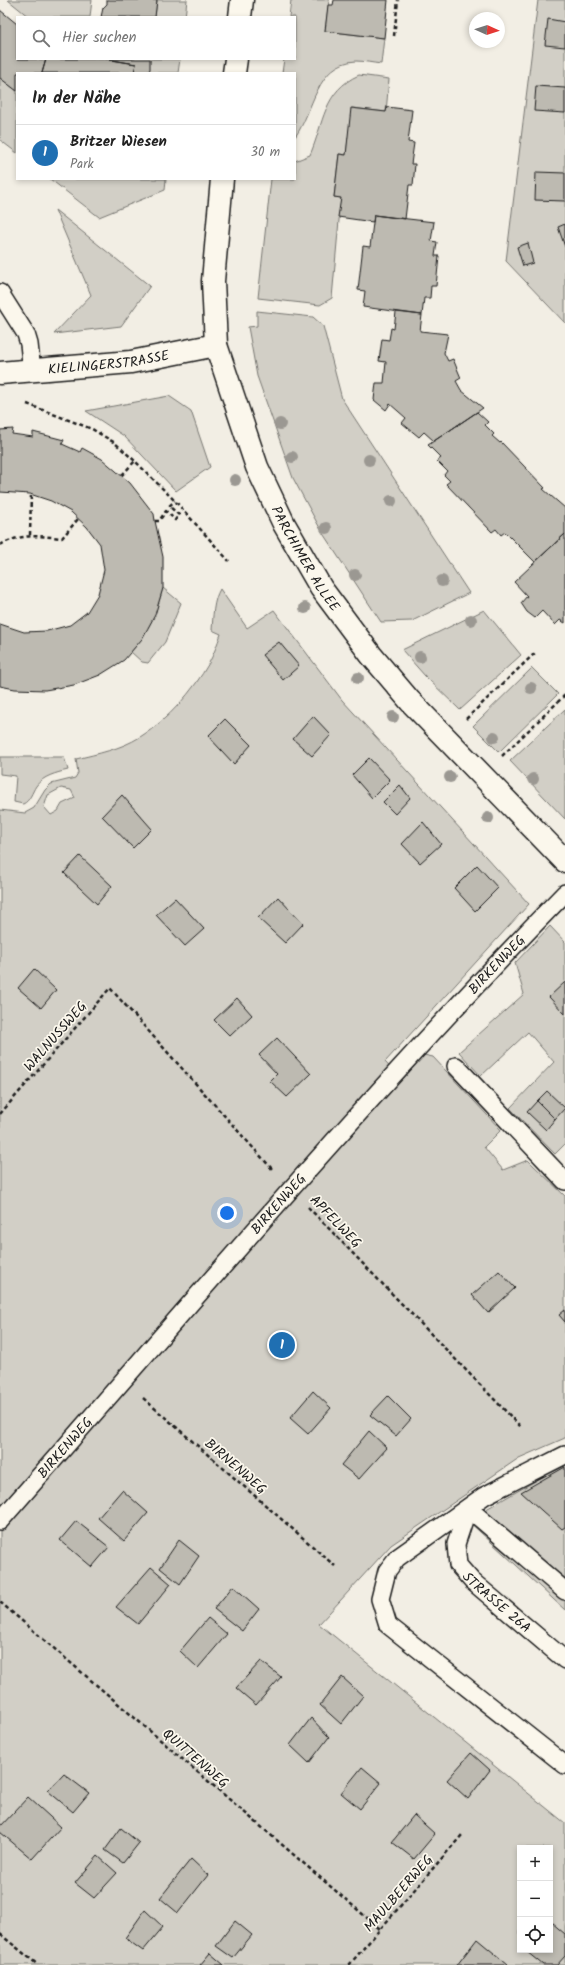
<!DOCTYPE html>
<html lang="de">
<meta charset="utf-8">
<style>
body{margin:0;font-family:Kalam,sans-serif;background:#f6f6f6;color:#222}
.controls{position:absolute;right:12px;bottom:12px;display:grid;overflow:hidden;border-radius:0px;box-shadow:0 2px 6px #0003}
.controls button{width:36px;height:36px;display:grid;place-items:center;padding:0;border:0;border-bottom:1px solid #e0e0e0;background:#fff;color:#222;font:20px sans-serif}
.compass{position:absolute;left:469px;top:12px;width:36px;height:36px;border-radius:50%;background:#fff;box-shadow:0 2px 6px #0003;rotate:93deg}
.you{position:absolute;left:227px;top:1213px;width:14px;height:14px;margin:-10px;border:3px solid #fff;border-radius:50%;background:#1a73e8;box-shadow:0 0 0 6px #1a73e833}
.badge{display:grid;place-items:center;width:26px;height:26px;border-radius:50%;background:#1f6fb2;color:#fff;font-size:13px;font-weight:700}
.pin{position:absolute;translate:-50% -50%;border:2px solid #fff;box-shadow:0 1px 4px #0006}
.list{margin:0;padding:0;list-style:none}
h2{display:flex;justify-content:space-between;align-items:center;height:52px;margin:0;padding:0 16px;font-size:17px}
h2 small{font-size:13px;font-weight:400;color:#767676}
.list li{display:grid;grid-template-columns:26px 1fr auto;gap:12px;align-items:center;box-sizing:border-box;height:56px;padding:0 16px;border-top:1px solid #e0e0e0}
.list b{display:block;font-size:15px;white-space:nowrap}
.list p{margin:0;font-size:13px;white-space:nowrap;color:#767676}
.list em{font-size:13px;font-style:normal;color:#767676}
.icon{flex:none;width:22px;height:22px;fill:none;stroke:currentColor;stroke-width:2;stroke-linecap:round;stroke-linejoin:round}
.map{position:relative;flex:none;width:565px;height:1965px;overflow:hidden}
.search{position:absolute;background:#fff;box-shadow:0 2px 6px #0003;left:16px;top:16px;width:280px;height:44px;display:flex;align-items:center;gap:10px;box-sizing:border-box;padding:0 14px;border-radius:0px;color:#767676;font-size:15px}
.panel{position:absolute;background:#fff;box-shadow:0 2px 6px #0003;left:16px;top:72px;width:280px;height:108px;border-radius:0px}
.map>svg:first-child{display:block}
.green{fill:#d2cfc6;stroke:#777671;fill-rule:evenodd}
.building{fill:#bdbab1;stroke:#1c1c1c}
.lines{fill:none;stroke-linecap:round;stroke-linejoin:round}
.lane-casing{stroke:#1c1c1c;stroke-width:20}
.street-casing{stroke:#1c1c1c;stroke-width:25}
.path{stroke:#1c1c1c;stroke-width:2.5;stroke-dasharray:4 3;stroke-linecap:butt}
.lane{stroke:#fbf7ec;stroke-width:17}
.street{stroke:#fbf7ec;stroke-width:22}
.tree{fill:#9b9892}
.labels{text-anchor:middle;stroke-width:3.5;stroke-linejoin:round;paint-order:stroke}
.street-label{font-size:14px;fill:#1c1c1c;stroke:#fbf7ec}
</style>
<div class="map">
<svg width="565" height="1965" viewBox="0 0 565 1965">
<rect width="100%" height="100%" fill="#f2eee4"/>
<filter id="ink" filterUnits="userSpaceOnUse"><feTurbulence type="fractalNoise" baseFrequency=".025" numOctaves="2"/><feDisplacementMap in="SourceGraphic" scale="8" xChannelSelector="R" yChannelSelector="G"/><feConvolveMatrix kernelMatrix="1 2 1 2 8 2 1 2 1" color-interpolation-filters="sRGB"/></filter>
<g filter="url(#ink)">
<!-- green -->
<path class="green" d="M8 0H92L90 17H29Z
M157 0H187L185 17H155Z
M291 0H329L325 31 384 38 381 64C373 63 364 61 356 61 316 63 314 111 295 137V73H282L284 59H295V17H289Z
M538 0H565V323L506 261Z
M150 59H180L178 73H148Z
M359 75 389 79 386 112 352 108 346 155 339 154 334 197 341 198 332 298 320 305 258 298 271 179H295V161L310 155C324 123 323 91 359 75Z
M0 78 17 91V153L0 140Z
M50 179H166L165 190 99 217Z
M55 210 150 286 121 326 54 334 91 295Z
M257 311 313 317 323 326 342 399 469 593 412 621 381 622 322 532 293 478 257 376 248 327 257 326Z
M169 396 191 411 210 467 176 491 124 436 86 411Z
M163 588 181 603 165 642 148 663 142 662 131 652C149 631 156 614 163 588Z
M220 589 247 628 274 610 342 700 529 904 385 1062 402 1080 424 1055 433 1057 501 1130 484 1147 503 1170 528 1160 565 1196V1438L519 1458 391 1545 319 1624 565 1823V1965H0V810L25 813 34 808 45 790 51 784 75 778 78 773 76 759C97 754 121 749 140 737 168 720 193 691 209 663 214 654 217 644 221 634L212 630C213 617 213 601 220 589ZM61 788 71 790 75 798 62 804 58 811 51 815 44 807 48 795ZM520 1848H550V1950H520Z
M484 610 521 655 460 710 425 676 402 650Z
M532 668 558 694 499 752 473 726Z
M565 709V819L510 761Z
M0 757H64L68 770C56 773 43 776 36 786 32 792 30 801 23 804L14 802 16 776 0 774Z
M550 926 565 942V1144L555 1154 510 1108 554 1062 528 1032 481 1076 459 1052 524 994 515 963Z
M565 1464V1610L467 1520Z"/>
<!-- building -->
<path class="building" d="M107 0H157L155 17H101L103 8 107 4Z
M334 0H388L384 38 325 31 328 5H333Z
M0 10 17 24V59H46L42 73H17V91L0 78Z
M548 19 565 22V47L545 45Z
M46 59H106L136 64 134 73H42Z
M106 59H150V69L148 73H134L136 64Z
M536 86 565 88V113L534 111Z
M387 107 412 110 408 142 414 143 411 164H415L413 185H409L405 219 374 215 373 222 338 217 341 198 334 197 339 154 346 155 351 108 386 112Z
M536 172 565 173V201L535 200Z
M374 215 434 222 431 241 437 242 435 256H439L436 286H431L430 298H424L422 315 363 307 365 291 358 290 363 246 370 247Z
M565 224V247L558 227Z
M528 243 533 263 523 266 517 247Z
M396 312 422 315 420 331 448 334 444 353 448 361 453 359 461 378 456 381 461 390 483 408 434 441 424 432 419 437 402 423 406 418 390 404 386 410 374 400 376 383H384L386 362 379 361 382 339 389 340 391 328 394 329Z
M477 412 488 422 485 425 494 434 492 436 500 443 501 442 545 488 543 489 565 508V534L535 562 505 532 501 535 496 529 492 532 446 484 450 481 444 475 447 471 437 461 441 458 428 445Z
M13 429 12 434 33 437V432L64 440 62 444 80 452 82 448 102 459 130 483 154 514 155 521 163 557V588L155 615 142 639 124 660 100 675 74 685 45 690 15 689 0 686V624L24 632 47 631 70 625 87 612 98 594 104 570 100 544 87 527 71 512 51 501 30 494 0 492V430Z
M565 534V623L560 620 555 625 542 611 535 618 527 612 521 603 527 596 514 582Z
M279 642 299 666 283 680 262 655Z
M313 716 331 735 312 756 293 739Z
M225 719 251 745 234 764 208 736Z
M369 758 390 780 372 798 352 775Z
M400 785 410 798 395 814 383 802Z
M122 795 152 829 133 848 102 816Z
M423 822 441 844 420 863 402 844Z
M80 856 112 886 97 904 64 873Z
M477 865 498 888 475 911 454 888Z
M278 897 303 924 285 943 258 918Z
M175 898 204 929 185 946 156 915Z
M34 969 56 990 41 1008 18 988Z
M565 982V1014L549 997Z
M237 998 252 1015 230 1036 214 1020Z
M277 1038 311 1074 287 1097 270 1081 277 1074 259 1055Z
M547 1091 565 1108 555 1119 537 1101Z
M537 1101 555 1119 546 1130 527 1112Z
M499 1271 515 1288 488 1313 472 1295Z
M565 1310V1322L559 1315Z
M313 1391 331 1408 308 1434 290 1418Z
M388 1396 411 1419 396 1436 370 1415Z
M369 1431 387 1448 359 1479 341 1465Z
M565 1467V1527L562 1529 521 1492Z
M122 1490 148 1513 124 1541 98 1518Z
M76 1521 109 1547 92 1567 60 1540Z
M179 1540 199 1556 180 1584 160 1568Z
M151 1567 171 1584 138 1624 116 1607Z
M233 1586 259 1609 242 1631 214 1609Z
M208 1618 227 1634 198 1668 180 1651Z
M261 1661 281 1677 256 1705 236 1688Z
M342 1677 363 1696 341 1724 320 1705Z
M311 1718 329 1737 309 1763 290 1745Z
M471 1753 490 1770 468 1799 447 1780Z
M362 1767 381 1783 360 1809 341 1793Z
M64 1774 89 1793 73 1812 48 1791Z
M28 1797 61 1827 32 1859 0 1832V1827Z
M414 1815 435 1834 414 1859 392 1842Z
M121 1828 139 1843 123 1863 105 1850Z
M98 1856 117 1873 94 1898 75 1883Z
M191 1859 208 1875 178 1913 160 1898Z
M145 1910 163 1927 143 1951 125 1938Z
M235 1921 252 1935 233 1958 216 1946Z
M551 1922 565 1934V1956L557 1965H543L527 1952 528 1950H550Z
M477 1939 507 1964V1965H457Z
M210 1953 224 1965H200Z"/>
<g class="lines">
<defs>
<g id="lane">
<path d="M0 293 26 334 29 344 32 371"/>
<path d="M456 1066 565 1181"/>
<path d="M565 1455 484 1496 397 1558 387 1571 380 1599 388 1625 565 1765"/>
<path id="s1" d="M468 1508 456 1544 458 1565 472 1581 565 1660"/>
<path d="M468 1508 565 1591"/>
<path id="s2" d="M0 1521C186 1310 368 1094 565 893"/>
</g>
<g id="street">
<path d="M240 17 242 0"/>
<path d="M234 73 236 59"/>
<path id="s3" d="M222 179 213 281 216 345 257 467 284 524 321 588 371 655 410 701 565 861"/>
<path id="s4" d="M0 373 131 362 216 345"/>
</g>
</defs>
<!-- lane casing -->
<use href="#lane" class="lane-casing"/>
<!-- street casing -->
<use href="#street" class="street-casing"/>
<!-- path -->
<path class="path" d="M394 36 398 0
M27 404 92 429 115 443 135 461
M122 475 135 461 175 501 229 561
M155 521H159L166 511 175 520 179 515 169 506 175 501
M30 535 31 494
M0 545C22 533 39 536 62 538L78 519
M466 719 535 653
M502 756 565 695
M0 1114 110 988 273 1170
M308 1207 521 1427
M143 1398 335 1566
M0 1602 380 1929
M0 1934 38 1965
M349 1965 462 1835"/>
<!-- lane -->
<use href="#lane" class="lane"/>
<!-- street -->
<use href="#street" class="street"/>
</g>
<!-- trees -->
<g class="tree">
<circle cx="280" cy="424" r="6"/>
<circle cx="292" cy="457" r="6"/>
<circle cx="369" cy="460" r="6"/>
<circle cx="235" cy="480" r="6"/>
<circle cx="391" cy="501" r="6"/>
<circle cx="326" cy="528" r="6"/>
<circle cx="355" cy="575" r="6"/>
<circle cx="442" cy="581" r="6"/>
<circle cx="305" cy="608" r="6"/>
<circle cx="471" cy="620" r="6"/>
<circle cx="420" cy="657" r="6"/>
<circle cx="358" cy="678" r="6"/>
<circle cx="531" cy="688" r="6"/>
<circle cx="393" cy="717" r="6"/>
<circle cx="494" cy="737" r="6"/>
<circle cx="450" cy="777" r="6"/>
<circle cx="533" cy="779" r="6"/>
<circle cx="488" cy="818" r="6"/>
</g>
</g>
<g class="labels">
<!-- street labels -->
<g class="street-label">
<text dy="5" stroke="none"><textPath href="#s4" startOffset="109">KIELINGERSTRASSE</textPath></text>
<text dy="5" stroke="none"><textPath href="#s3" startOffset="399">PARCHIMER ALLEE</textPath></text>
<text dy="5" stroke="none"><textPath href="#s2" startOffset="746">BIRKENWEG</textPath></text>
<text transform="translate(55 1036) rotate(-49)" y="5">WALNUSSWEG</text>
<text dy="5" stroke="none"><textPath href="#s2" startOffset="422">BIRKENWEG</textPath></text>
<text transform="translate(336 1221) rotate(46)" y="5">APFELWEG</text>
<text dy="5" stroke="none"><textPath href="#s2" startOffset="98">BIRKENWEG</textPath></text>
<text transform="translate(236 1466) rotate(41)" y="5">BIRNENWEG</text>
<text dy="5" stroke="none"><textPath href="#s1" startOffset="113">STRASSE 26A</textPath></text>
<text transform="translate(196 1758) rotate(41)" y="5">QUITTENWEG</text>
<text transform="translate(398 1893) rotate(-49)" y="5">MAULBEERWEG</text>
</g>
</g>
</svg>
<div class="controls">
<button>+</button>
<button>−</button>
<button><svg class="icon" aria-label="locate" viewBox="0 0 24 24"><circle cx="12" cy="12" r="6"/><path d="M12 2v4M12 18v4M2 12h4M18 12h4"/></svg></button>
</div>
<svg class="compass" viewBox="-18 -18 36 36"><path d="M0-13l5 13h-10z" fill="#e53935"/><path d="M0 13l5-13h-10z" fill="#767676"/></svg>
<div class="you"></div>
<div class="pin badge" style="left:282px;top:1345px">1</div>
<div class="search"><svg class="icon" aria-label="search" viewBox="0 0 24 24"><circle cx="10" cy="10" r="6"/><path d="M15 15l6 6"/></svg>Hier suchen</div>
<section class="panel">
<h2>In der Nähe<small></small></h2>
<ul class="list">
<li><span class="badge">1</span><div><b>Britzer Wiesen</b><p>Park</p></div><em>30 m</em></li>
</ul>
</section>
</div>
